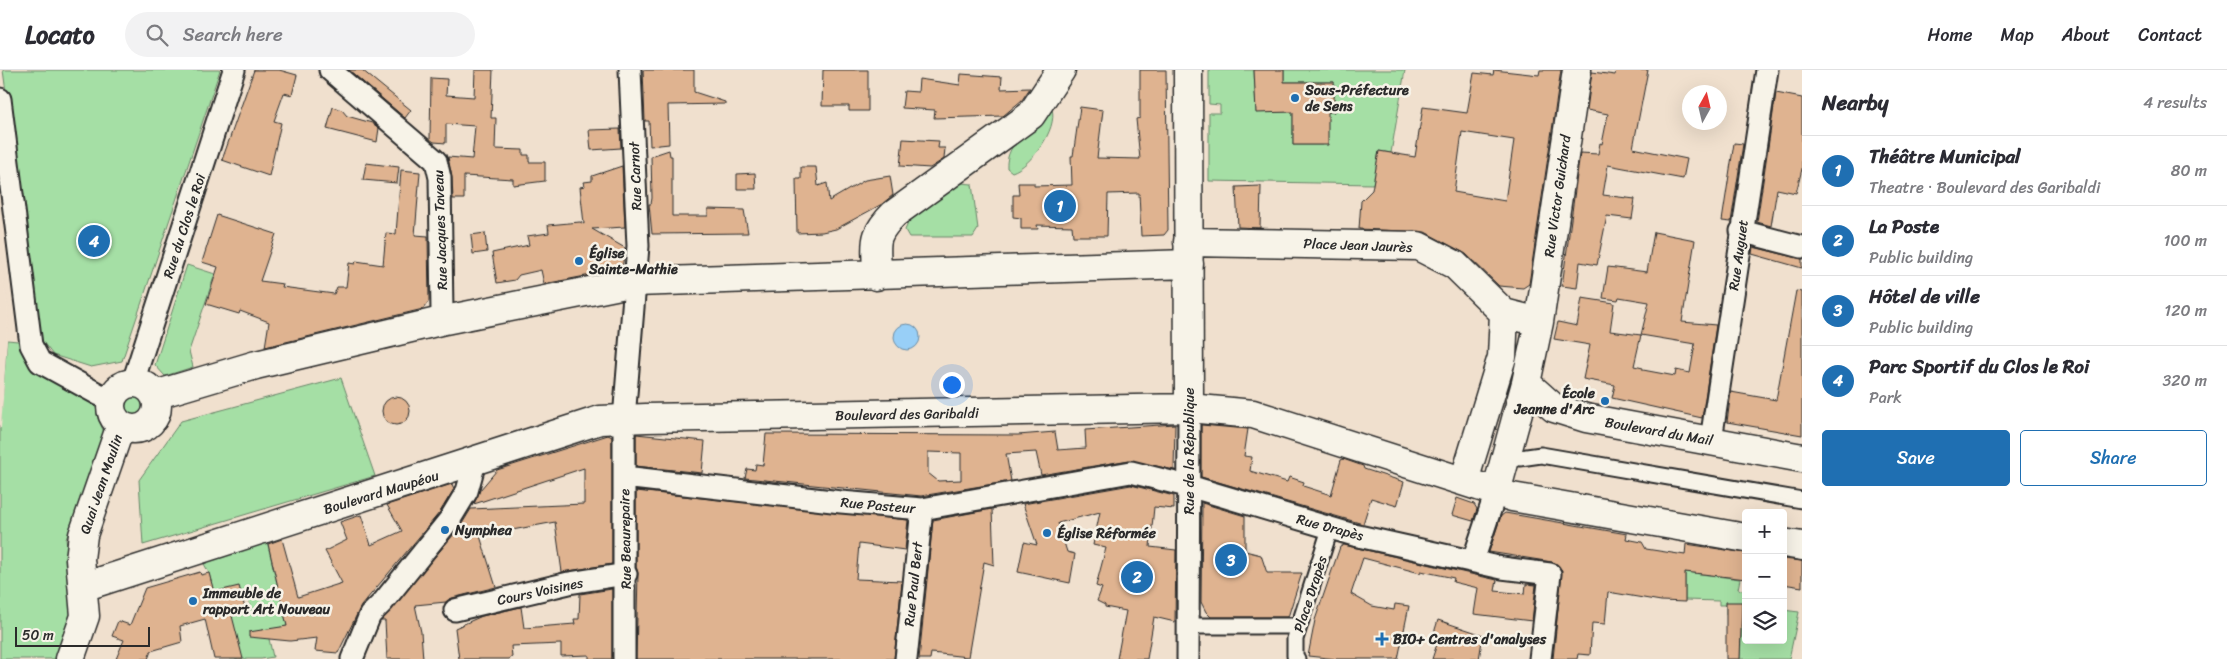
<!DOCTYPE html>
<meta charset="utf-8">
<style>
body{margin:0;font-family:Sriracha,sans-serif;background:#f2f2f3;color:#2b2b33}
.controls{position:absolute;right:15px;bottom:15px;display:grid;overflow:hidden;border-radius:5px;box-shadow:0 5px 20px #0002}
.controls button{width:45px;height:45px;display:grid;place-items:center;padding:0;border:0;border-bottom:1px solid #e1e1e2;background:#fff;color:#2b2b33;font:25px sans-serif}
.compass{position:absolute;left:1682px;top:15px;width:45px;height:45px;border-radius:50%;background:#fff;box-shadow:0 5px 20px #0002;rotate:8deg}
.scale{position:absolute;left:15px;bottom:12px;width:135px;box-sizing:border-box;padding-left:5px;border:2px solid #2b2b2b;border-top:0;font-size:14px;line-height:18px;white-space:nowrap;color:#2b2b2b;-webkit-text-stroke:4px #f7f3e8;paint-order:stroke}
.you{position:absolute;left:951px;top:314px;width:18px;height:18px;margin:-12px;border:4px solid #fff;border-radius:50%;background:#1a73e8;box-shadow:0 0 0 8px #1a73e833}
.badge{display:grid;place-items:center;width:32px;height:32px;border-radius:50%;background:#1f6fb2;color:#fff;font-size:16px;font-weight:700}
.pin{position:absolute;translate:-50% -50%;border:2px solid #fff;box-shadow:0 1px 5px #0006}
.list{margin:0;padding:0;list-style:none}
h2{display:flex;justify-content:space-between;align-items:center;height:65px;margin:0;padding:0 20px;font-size:21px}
h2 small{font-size:16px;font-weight:400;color:#7c7c81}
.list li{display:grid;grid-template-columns:32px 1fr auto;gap:15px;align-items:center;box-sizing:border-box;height:70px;padding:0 20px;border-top:1px solid #e1e1e2}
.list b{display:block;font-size:19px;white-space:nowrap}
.list p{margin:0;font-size:16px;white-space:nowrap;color:#7c7c81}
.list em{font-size:16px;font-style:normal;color:#7c7c81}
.actions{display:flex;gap:10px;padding:15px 20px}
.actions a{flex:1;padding:11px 0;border:1px solid #1f6fb2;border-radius:5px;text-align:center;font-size:18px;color:#1f6fb2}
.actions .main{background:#1f6fb2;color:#fff}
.icon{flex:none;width:28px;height:28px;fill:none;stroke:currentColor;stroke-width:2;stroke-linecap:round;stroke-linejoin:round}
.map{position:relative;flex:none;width:1802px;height:589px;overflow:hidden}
header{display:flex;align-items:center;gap:30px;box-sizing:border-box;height:70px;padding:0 25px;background:#fff;border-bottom:1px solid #e1e1e2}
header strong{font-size:24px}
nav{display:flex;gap:28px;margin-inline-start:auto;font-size:18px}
.search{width:350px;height:45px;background:#f2f2f3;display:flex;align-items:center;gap:12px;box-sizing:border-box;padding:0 18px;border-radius:28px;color:#7c7c81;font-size:19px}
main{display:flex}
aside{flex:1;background:#fff}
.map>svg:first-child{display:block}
.green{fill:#a5dfa5;stroke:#688568}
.water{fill:#98cff7;stroke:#6c8da5}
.pier{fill:#f0e0ce}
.building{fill:#dfb390;stroke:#2b2b2b;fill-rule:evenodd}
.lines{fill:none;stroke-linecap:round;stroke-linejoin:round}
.pedestrian-casing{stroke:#2b2b2b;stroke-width:19}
.minor-casing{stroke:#2b2b2b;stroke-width:25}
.secondary-casing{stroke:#2b2b2b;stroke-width:31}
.pedestrian{stroke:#f7f3e8;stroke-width:15}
.minor{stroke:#f7f3e8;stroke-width:21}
.secondary{stroke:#f7f3e8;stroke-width:28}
.poi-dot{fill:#1f6fb2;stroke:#f7f3e8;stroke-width:2}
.labels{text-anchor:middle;stroke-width:5;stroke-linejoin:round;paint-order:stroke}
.poi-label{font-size:14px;font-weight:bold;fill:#2b2b2b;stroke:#f7f3e8;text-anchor:start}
.street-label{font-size:14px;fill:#2b2b2b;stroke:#f7f3e8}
</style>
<header>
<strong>Locato</strong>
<div class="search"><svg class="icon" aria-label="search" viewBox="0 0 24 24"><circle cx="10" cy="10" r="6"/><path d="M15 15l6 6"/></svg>Search here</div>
<nav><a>Home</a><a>Map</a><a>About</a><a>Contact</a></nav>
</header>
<main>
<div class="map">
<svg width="1802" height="589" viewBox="0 0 1802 589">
<rect width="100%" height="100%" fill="#f0e0ce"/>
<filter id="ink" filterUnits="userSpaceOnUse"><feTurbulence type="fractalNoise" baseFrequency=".02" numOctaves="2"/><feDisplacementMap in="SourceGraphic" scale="10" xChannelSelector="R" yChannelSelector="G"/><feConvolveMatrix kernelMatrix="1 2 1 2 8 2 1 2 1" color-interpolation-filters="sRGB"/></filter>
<g filter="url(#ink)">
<!-- green -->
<path class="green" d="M3 0H220L122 291 91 297 53 285 39 267Z
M1209 0H1254L1256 42H1293V75H1323L1310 42H1334V12H1284V0H1405L1391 83 1379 81 1373 114 1209 111V43H1220V35L1209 34Z
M1052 39C1058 59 1031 96 1012 102L1007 98C1005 72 1034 55 1052 39Z
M961 113 972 114 978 159 973 167H909L905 160 909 151Z
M187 195 215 204 189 281 193 297 165 306 155 295Z
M7 270 18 271 31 298 95 331 98 349 104 362 100 383 66 469 74 538 58 589H0V358Z
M341 308 375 406 143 475 139 410 181 351Z
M118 335a16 16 0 1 1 32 0a16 16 0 1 1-32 0Z
M267 471 287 556 267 560 273 587 261 589H230L232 546 251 540 248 528 243 529 239 517 211 523 210 518 212 516 209 503 203 492Z
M1685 502 1740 509 1738 519 1746 521V570H1783V540L1799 542 1789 589H1740L1742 544H1726V535H1719V531L1685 530Z"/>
<!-- water -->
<path class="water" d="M894 267a13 13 0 1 1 26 0a13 13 0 1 1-26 0Z"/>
<!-- pier -->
<path class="pier" d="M0 187 9 242 1 358H0Z"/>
<!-- building -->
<path class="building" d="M254 0H279L297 5 292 25 284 23 274 51 281 53 269 106 222 90Z
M349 0H362L411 40 405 48Z
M475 0H493L491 48H496L495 79 523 80V85H529V92H545V111L513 115V109L464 106V129H453L452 108 448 87 472 89 475 56 446 54V73L434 72 430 69 431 8 447 9 446 25 474 27Z
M643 0H694V22L725 32V34L668 35 669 74 650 76 649 51H645Z
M823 0H868V41H849V36H822Z
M1140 0H1166L1168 160 1164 165 1141 166 1139 123 1108 124 1107 166H1073L1072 156 1037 155 1038 159H1021V148L1013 147V125H1019L1018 113H1034V116L1072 115 1071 86H1073L1080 37 1103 40 1097 88 1140 89 1136 49 1140 48Z
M1254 0H1284V12H1334V42H1328V75H1293V42L1256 43Z
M1494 0 1539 5 1540 0H1561L1529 214 1523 218 1499 216 1466 184 1425 162 1359 159 1361 131 1372 120 1379 81 1415 87 1423 37 1467 43 1474 3 1493 5ZM1462 62 1514 70 1505 131 1454 122Z
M1616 0H1648L1633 78 1687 89 1683 109 1608 95 1603 125 1635 129 1632 149 1607 146 1597 195 1580 192 1577 218 1562 216 1580 83 1598 84 1600 73 1602 74 1608 44 1587 40 1592 2 1615 5Z
M961 4 1002 7 1001 19 1030 18 1022 30 1003 46 934 48 935 40 902 38 904 21 918 22 919 9 960 15Z
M1776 23 1802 28V99L1796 123 1777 119 1771 156 1757 152Z
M333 37 342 40 347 46 372 53 379 58 377 72 327 59Z
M620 59 621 78 591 80 589 60Z
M903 69 939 71 938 78H945L944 89 930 98 900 96Z
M1734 73 1743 74 1731 152 1722 151Z
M669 80 670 86H672V146H708V139L744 140 748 163 652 164 649 134H651L652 128 651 86Z
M366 93 399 97 397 113 363 110Z
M622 96 625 157 592 159 625 178 622 199 544 214 541 200 519 205 515 210 497 213 492 183 529 175 527 166 549 163 548 155 580 152 584 154 580 117 585 116 584 112 592 111V106Z
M801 97H816L818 116 827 113 829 131 865 110 890 106 893 125 882 134 836 159 822 162 797 163 796 109H801Z
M401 100 420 102 415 165 428 166 429 231 423 239 265 277 269 252 240 241 239 244 206 234 218 197 202 192 217 145 276 164 260 211 283 214 282 217 334 224 337 217H346L349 193 355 194 356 191 383 195 386 163 396 164Z
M755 103 756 119H737V104Z
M1261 116 1260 158 1238 157 1236 117Z
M1654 162 1695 170 1682 252 1716 255 1702 348 1612 328 1615 315 1583 309 1590 275 1554 269 1558 252 1577 256 1582 228 1614 233 1610 261 1641 265 1649 232 1619 227 1618 230 1603 228 1608 197 1647 202ZM1641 265 1695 274 1690 303 1676 300 1675 306 1643 300V298L1634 296Z
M485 163 487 182 473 184 471 165Z
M1753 177 1802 189V198L1752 184Z
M1796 221 1802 222V365L1727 352 1731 322 1776 330Z
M382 341a14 14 0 1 1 28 0a14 14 0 1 1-28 0Z
M1175 354 1174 400 1129 390 1041 405 1036 382 1006 384 1011 411 921 426 745 408 747 399 755 400 756 394 763 395 766 364 1018 365 1055 362 1058 380 1086 378 1085 360ZM928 382 961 383V410L938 411 928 403Z
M1201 355 1248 359 1244 386 1252 387 1250 401 1287 412 1289 407 1304 412 1303 416 1331 425 1341 390 1343 389 1363 396 1364 399 1404 412 1397 436 1371 428 1363 454 1201 407Z
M636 364 705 371 702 403 636 396Z
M608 365 612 367V494L562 502 555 452 480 466 496 517 452 528 446 532 415 535 421 562 423 589H387L385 551H381L460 457 471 439 584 434V398L474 434 480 420 497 400Z
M452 414 454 419 440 442 361 536 338 583 315 581 317 568 290 571 249 567V562L287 556 268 474 282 469 298 527 342 513 325 481 347 470 340 452 361 445 371 475 402 461 387 435Z
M1131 415 1174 426V439L1154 437 1150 477 1176 480 1175 552 1154 547 1147 589H1117L1126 541 1105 537V535L1097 531 1102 518 1096 516 1106 478 1093 475 1100 442 1058 453 1067 482 1075 484 1070 513 1018 502 1024 472 1037 475 1023 434Z
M636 421 908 450 905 480 859 474 856 509 902 511 894 589H636L638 503 636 498Z
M1457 428 1474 434 1477 439 1473 451 1452 445Z
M1202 433 1245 446V481L1261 485 1267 503H1302L1288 547H1211L1206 542 1201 532Z
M992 439 994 495 984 492 968 587 931 583 930 589H919L933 450Z
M1505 443 1627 464 1626 469 1642 472 1646 479 1685 485 1686 474 1746 483V509L1685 502V532L1661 531 1608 522 1605 554 1592 553 1590 585 1578 584 1577 589H1553L1562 500 1552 492 1489 482 1501 446Z
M1344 475 1497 510 1495 521 1525 524 1526 514 1536 515 1532 551 1474 544 1478 518 1453 512 1454 508 1421 501 1420 503 1363 488 1351 524 1372 536 1394 540 1395 534 1409 536 1398 589H1337L1308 586 1315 550 1340 477Z
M1783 489 1802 491V517L1783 514Z
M200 502 201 505 209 503 214 522 239 516 246 542 232 546 243 589H214L205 549 180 556 182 572 151 581 148 589H116L124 570 112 566 118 551 130 555 145 518Z
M612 519V589H589V585L561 586V574L511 576 512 587 509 589H459L455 558 482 546 521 537 524 558 575 554 574 549H579L580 524Z
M1726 532H1742L1740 589H1726Z
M1438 550 1483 565 1479 589H1432L1439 568 1433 566Z"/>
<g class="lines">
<defs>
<path id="pedestrian" d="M1520 388 1541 385 1802 430
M1189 556H1299
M1297 589 1295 586V569L1330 459"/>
<path id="minor" d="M330 0 436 91 440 108 442 242 445 250
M0 29 31 275 40 292 100 325 112 326
M1741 161 1802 177
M133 312 234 0
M1711 370 1767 0
M624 407 841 432 922 439 1131 402 1199 419 1354 465 1502 498 1550 504 1540 589
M1473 491 1496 422
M455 540 569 513 626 504
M352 589 370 545 383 532 450 449 467 421 475 392
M624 589V349L638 176 630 0
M906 589 922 439
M1188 589 1189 338"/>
<path id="secondary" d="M1188 0 1189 338
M1188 172 1418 176 1455 195 1504 243 1539 252 1526 313 1496 422
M876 206C879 175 868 170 894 144L1031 45 1061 0
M1539 252 1577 0
M111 336a23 23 0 1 1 46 0a23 23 0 1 1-46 0Z
M1526 313 1554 338 1586 348 1802 388
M155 325 256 295 445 250 635 212 1189 194
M1464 411 1502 287 1504 243
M1783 473 1802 476
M83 517 600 350 646 348 1189 338 1253 344 1512 427 1746 468
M70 589 85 546 80 489 83 465 121 355"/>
</defs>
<!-- pedestrian casing -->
<use href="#pedestrian" class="pedestrian-casing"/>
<!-- minor casing -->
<use href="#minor" class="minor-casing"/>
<!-- secondary casing -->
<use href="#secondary" class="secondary-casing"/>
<!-- pedestrian -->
<use href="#pedestrian" class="pedestrian"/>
<!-- minor -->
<use href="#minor" class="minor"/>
<!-- secondary -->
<use href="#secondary" class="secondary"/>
</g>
</g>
<!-- markers -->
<g class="poi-dot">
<circle cx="1295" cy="28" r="5"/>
<circle cx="579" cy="191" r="5"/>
<circle cx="1605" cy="331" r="5"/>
<circle cx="445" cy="460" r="5"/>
<circle cx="1047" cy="463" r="5"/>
<circle cx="193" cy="531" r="5"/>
<path d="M1379.5 561.5h5v5h5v5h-5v5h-5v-5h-5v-5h5z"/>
</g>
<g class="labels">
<!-- poi labels -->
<g class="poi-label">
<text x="1305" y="25">Sous-Préfecture<tspan x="1305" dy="16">de Sens</tspan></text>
<text x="589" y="188">Église<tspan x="589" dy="16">Sainte-Mathie</tspan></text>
<text x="1595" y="328" text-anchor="end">École<tspan x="1595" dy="16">Jeanne d'Arc</tspan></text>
<text x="455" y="465">Nymphea</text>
<text x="1057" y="468">Église Réformée</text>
<text x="203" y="528">Immeuble de<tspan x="203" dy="16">rapport Art Nouveau</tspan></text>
<text x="1393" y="574">BIO+ Centres d'analyses</text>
</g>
<!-- street labels -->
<g class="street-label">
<text transform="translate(635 106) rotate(-92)" y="5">Rue Carnot</text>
<text transform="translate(1557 126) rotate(-82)" y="5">Rue Victor Guichard</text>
<text transform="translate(184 156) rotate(-72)" y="5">Rue du Clos le Roi</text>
<text transform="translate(440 160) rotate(-92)" y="5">Rue Jacques Taveau</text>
<text transform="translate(1358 175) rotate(2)" y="5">Place Jean Jaurès</text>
<text transform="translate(1738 185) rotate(-82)" y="5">Rue Auguet</text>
<text transform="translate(907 344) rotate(-1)" y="5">Boulevard des Garibaldi</text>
<text transform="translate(1659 361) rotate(10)" y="5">Boulevard du Mail</text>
<text transform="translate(1189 381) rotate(-90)" y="5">Rue de la République</text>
<text transform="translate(101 414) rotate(-71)" y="5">Quai Jean Moulin</text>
<text transform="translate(381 422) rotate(-17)" y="5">Boulevard Maupéou</text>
<text transform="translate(878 435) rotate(5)" y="5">Rue Pasteur</text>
<text transform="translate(1330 457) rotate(15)" y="5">Rue Drapès</text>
<text transform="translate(625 469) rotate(-91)" y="5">Rue Beaurepaire</text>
<text transform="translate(913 514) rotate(-84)" y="5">Rue Paul Bert</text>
<text transform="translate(540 521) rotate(-12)" y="5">Cours Voisines</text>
<text transform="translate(1310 524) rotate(-72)" y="5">Place Drapès</text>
</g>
</g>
</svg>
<div class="controls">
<button>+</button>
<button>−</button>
<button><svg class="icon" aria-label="layers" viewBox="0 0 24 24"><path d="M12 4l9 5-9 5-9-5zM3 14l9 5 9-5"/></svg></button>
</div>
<svg class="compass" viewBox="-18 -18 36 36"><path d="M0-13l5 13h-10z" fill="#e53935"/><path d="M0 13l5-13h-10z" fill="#7c7c81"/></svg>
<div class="scale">50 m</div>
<div class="you"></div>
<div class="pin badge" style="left:1060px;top:136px">1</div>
<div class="pin badge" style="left:1137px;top:507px">2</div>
<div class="pin badge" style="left:1231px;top:490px">3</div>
<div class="pin badge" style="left:94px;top:171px">4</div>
</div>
<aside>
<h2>Nearby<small>4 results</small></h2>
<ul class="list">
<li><span class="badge">1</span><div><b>Théâtre Municipal</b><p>Theatre · Boulevard des Garibaldi</p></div><em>80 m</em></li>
<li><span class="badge">2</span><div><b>La Poste</b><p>Public building</p></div><em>100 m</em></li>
<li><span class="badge">3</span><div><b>Hôtel de ville</b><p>Public building</p></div><em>120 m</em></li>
<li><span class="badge">4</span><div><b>Parc Sportif du Clos le Roi</b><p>Park</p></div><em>320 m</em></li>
</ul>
<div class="actions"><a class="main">Save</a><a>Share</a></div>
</aside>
</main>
